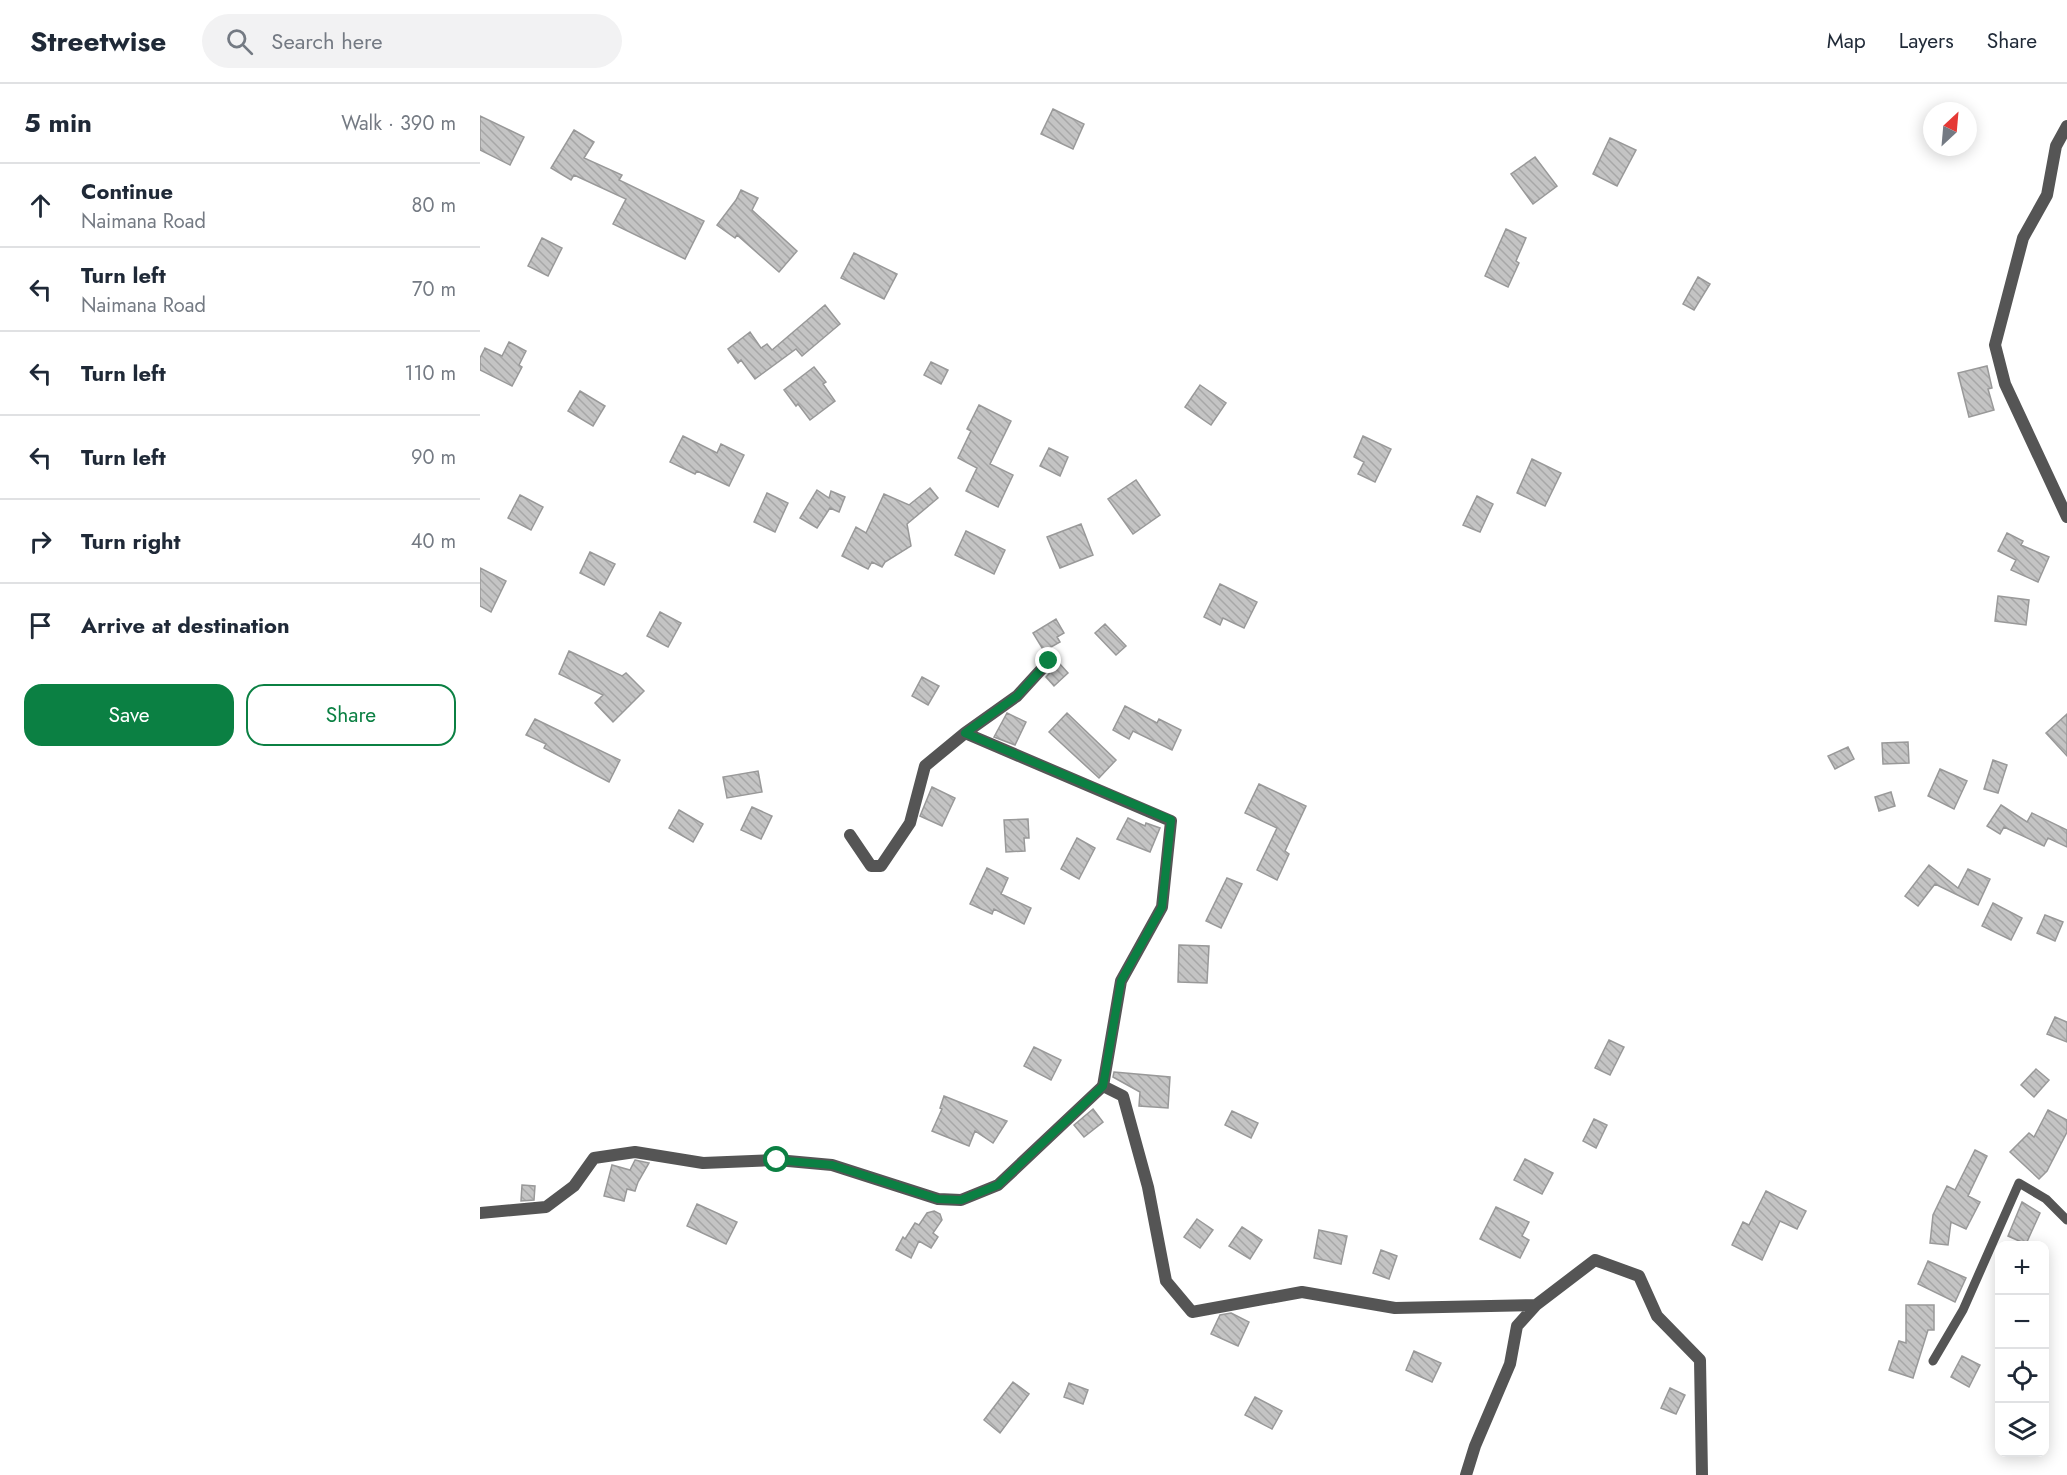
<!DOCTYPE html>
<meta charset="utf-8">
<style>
body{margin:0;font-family:Jost,sans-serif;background:#f2f2f3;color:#1f2937}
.controls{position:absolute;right:18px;bottom:18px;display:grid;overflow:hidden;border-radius:12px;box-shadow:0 3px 15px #0003}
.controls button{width:54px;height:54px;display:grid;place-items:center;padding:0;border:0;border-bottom:2px solid #e0e1e3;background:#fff;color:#1f2937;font:30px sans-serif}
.compass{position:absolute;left:1443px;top:18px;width:54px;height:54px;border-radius:50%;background:#fff;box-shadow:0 3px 15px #0003;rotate:26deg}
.stop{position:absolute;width:18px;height:18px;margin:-14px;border:4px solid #0b8043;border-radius:50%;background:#fff}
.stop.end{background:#0b8043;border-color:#fff;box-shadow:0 2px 6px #0008}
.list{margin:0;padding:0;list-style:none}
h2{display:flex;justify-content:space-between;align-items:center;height:78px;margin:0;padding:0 24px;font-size:26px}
h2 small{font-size:20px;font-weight:400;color:#747a83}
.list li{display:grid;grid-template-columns:39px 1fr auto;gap:18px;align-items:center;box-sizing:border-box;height:84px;padding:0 24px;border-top:2px solid #e0e1e3}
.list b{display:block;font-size:22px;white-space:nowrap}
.list p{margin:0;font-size:20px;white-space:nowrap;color:#747a83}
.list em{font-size:20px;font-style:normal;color:#747a83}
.actions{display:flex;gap:12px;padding:18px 24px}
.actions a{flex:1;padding:14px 0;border:2px solid #0b8043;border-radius:18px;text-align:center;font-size:21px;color:#0b8043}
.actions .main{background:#0b8043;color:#fff}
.icon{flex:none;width:33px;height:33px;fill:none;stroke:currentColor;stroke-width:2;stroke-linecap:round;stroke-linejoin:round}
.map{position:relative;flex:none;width:1587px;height:1391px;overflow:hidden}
header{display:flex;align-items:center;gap:36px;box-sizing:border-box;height:84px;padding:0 30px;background:#fff;border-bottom:2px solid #e0e1e3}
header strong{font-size:28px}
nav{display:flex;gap:33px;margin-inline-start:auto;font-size:21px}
.search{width:420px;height:54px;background:#f2f2f3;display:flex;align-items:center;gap:15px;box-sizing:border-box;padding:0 21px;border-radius:33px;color:#747a83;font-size:22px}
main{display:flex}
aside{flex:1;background:#fff}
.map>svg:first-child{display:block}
.building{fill:url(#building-back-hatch);stroke:#999;stroke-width:1.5}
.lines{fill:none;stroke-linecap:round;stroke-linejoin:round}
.service{stroke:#555;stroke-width:9}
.minor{stroke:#555;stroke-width:12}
.tertiary{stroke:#555;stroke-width:12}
.route{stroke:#0b8043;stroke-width:8}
</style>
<header>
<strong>Streetwise</strong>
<div class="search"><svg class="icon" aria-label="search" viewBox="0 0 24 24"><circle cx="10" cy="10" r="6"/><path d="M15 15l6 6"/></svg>Search here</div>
<nav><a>Map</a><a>Layers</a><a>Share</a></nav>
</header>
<main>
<aside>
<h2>5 min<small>Walk · 390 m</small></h2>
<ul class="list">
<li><svg class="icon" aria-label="ahead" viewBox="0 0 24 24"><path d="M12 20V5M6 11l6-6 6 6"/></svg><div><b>Continue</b><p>Naimana Road</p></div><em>80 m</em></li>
<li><svg class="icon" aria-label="left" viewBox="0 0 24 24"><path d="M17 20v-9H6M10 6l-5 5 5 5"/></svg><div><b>Turn left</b><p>Naimana Road</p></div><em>70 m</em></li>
<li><svg class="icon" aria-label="left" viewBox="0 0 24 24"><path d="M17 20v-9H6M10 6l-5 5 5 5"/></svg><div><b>Turn left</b></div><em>110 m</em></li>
<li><svg class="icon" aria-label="left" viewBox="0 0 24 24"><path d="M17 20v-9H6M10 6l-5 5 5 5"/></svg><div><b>Turn left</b></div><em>90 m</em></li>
<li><svg class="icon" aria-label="right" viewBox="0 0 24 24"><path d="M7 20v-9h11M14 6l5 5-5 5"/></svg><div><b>Turn right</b></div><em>40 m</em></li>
<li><svg class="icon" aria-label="arrive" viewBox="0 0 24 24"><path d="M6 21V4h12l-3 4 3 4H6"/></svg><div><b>Arrive at destination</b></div></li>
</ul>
<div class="actions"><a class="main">Save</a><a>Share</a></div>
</aside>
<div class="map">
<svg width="1587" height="1391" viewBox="0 0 1587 1391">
<defs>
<pattern id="building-back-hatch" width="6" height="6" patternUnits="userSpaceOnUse" patternTransform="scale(1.5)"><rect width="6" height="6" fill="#c4c4c4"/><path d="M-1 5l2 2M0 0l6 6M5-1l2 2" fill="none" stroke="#a7a7a7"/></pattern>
</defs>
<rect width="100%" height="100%" fill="#fff"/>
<!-- building -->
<path class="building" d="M573 25 604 40 593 65 561 50Z
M0 32 44 53 30 81 0 66Z
M94 46 114 58 104 74 142 91 139 96 224 137 205 175 133 140 146 115 94 91 91 96 71 84Z
M1130 54 1156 66 1137 102 1113 90Z
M1055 73 1077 102 1053 120 1031 90Z
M261 106 278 114 272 126 317 167 299 188 257 151 255 154 237 141 256 116Z
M1026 145 1046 154 1036 177 1039 179 1028 203 1005 192Z
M62 154 82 164 68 192 48 182Z
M374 169 417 190 404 215 361 194Z
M1218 193 1230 200 1214 226 1203 220Z
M345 221 360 240 322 272 316 265 275 295 261 276 258 279 248 265 270 248 281 264 287 260 292 266Z
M29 258 46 267 39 281 42 283 32 302 0 286V274L5 264 22 272Z
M451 278 468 286 461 300 444 291Z
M1507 282 1512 304 1508 305 1514 326 1489 333 1478 289Z
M334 283 346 298 343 300 355 317 330 336 318 320 316 322 304 306Z
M720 301 746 319 731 341 705 323Z
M100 307 125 322 113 342 88 327Z
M499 321 531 337 510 380 533 391 518 423 486 407 497 384 478 374 491 347 487 345Z
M203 352 237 369 241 360 264 371 249 402 217 387 215 390 190 378Z
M883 352 911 365 895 398 878 390 884 378 874 373Z
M569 364 588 373 580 392 560 382Z
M1052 375 1081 389 1065 422 1037 409Z
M656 396 680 431 653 450 628 415Z
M450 404 458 414 427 440 431 462 405 478 402 483 392 478 388 485 362 472 376 443 386 449 404 410 429 421Z
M337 406 349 414 351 407 365 413 359 428 350 424 337 444 320 434Z
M287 409 308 419 295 448 274 438Z
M40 411 63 423 51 446 28 434Z
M997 412 1013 420 1000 448 983 441Z
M601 440 613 471 580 484 567 453Z
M486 447 525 466 514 490 475 471Z
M1527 449 1543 457 1541 461 1569 473 1558 498 1531 486 1536 476 1518 467Z
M110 468 135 480 124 501 100 489Z
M0 484 26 497 11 528 0 522Z
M740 500 777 518 764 544 743 534 740 541 724 533Z
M1518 512 1549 516 1546 541 1515 537Z
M180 528 201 539 188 563 167 552Z
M576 535 584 549 577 553 580 558 564 567 553 549Z
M625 540 646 562 636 571 615 549Z
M89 567 142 592 146 589 164 607 133 638 115 619 123 611 79 590Z
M579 579 588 589 574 602 566 593Z
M442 593 459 602 448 621 432 612Z
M645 622 677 639 679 635 701 646 692 666 653 647 649 655 633 646Z
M527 629 546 638 535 661 514 653Z
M587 629 636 676 619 694 569 648Z
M1587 630V672L1566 649Z
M55 635 140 676 129 698 64 664 66 660 46 651Z
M1428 658 1429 679 1403 680 1402 659Z
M1368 663 1374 675 1355 685 1348 672Z
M1513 676 1527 681 1518 709 1504 705Z
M1460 685 1487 697 1474 725 1448 712Z
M278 687 282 708 247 714 243 693Z
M779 700 826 722 805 767 809 770 797 796 777 786 797 744 765 729Z
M452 703 475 714 462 742 440 732Z
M1411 708 1415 722 1399 727 1395 713Z
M1521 721 1547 738 1552 729 1587 746V763L1568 754 1564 762 1524 743 1520 750 1507 742Z
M272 723 292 732 281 755 261 746Z
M199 726 223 740 213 758 189 744Z
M648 734 665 742 666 739 680 744 670 768 637 755Z
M548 735 549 754H544L545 767 526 768 524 736Z
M597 754 615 764 599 795 581 785Z
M1449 781 1478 804 1488 785 1510 795 1498 821 1455 800 1438 822 1425 812Z
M507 784 528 794 521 810 551 824 544 840 514 825 512 830 490 820Z
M747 794 762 800 741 844 726 837Z
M1513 819 1542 834 1531 856 1502 842Z
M1565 831 1583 838 1575 857 1557 849Z
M699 861 729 862 727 899 698 898Z
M1575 933 1587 938V958L1567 950Z
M1129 956 1144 963 1130 991 1115 984Z
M554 963 581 976 571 996 544 982Z
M1556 985 1569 996 1554 1013 1541 1001Z
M634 988 690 993 688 1024 659 1022 660 1008 633 993Z
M464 1012 527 1037 513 1059 495 1047 489 1062 452 1047 462 1025 460 1024Z
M613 1025 623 1038 604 1053 594 1041Z
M1568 1026 1587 1036V1048L1567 1087 1559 1095 1530 1068 1549 1049 1554 1053Z
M752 1027 778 1039 771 1054 745 1041Z
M1114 1035 1127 1041 1116 1064 1103 1057Z
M1495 1066 1507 1072 1488 1112 1500 1118 1486 1145 1471 1138 1468 1161 1450 1159 1453 1131 1467 1102 1475 1106Z
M1045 1075 1073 1089 1062 1110 1034 1096Z
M155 1076 169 1079 158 1098 155 1107 147 1105 144 1117 124 1112 132 1081 150 1086Z
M42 1101 55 1102 54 1116 41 1117Z
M1286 1107 1326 1127 1317 1145 1300 1137 1282 1176 1252 1161 1263 1138 1269 1141Z
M1542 1118 1560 1129 1546 1160 1528 1152Z
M217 1120 257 1138 246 1160 207 1142Z
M1016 1123 1049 1138 1042 1152 1049 1156 1040 1174 1000 1155Z
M454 1127 460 1130 462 1136 453 1149 458 1153 451 1164 439 1157 431 1174 416 1166 423 1153 425 1155 435 1139 439 1141 447 1129Z
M717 1135 733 1146 720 1164 704 1153Z
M762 1143 782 1156 770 1175 749 1162Z
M839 1146 867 1152 861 1180 834 1174Z
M901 1166 917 1172 909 1195 893 1189Z
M1448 1177 1486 1194 1475 1218 1438 1200Z
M1426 1221H1454V1246H1448L1433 1294 1409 1286 1419 1257 1426 1259Z
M751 1229 769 1238 758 1262 731 1250 740 1231Z
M934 1267 961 1279 952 1298 926 1286Z
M1482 1272 1500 1281 1489 1303 1471 1293Z
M533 1298 549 1310 520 1349 504 1336Z
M589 1299 608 1306 603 1320 584 1313Z
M1190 1304 1205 1311 1196 1330 1181 1324Z
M775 1313 802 1327 792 1345 765 1331Z"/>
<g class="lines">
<!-- service -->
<path class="service" d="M1453 1277 1483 1226 1539 1099 1566 1115 1587 1136"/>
<!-- minor -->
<path class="minor" d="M1587 42 1576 62 1567 111 1543 154 1515 261 1525 300 1587 433
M485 649 691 737 682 823 641 897 623 1002 643 1012 668 1103 686 1197 712 1228 822 1208 915 1224 1056 1221 1115 1176 1159 1192 1177 1232 1220 1276 1222 1391
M370 751 391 782H401L430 739 445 682 485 649 537 612 569 577
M986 1391 995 1362 1030 1280 1037 1242 1056 1221"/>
<!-- tertiary -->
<path class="tertiary" d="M0 1129 66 1123 94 1102 114 1074 155 1068 223 1079 297 1076 352 1081 458 1115 481 1116 518 1101 623 1002"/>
</g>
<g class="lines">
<!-- route -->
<path class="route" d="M297 1076 352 1081 458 1115 481 1116 518 1101 623 1002 641 897 682 823 691 736 485 649 537 612 569 577"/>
</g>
</svg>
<div class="controls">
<button>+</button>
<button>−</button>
<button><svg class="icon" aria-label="locate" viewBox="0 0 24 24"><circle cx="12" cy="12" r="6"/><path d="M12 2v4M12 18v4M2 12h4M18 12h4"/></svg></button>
<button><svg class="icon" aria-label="layers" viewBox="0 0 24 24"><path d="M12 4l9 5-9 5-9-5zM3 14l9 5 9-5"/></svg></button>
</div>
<svg class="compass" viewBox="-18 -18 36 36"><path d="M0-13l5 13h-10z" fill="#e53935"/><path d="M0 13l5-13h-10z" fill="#747a83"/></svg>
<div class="stop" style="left:297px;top:1076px"></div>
<div class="stop end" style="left:569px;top:577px"></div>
</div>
</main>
